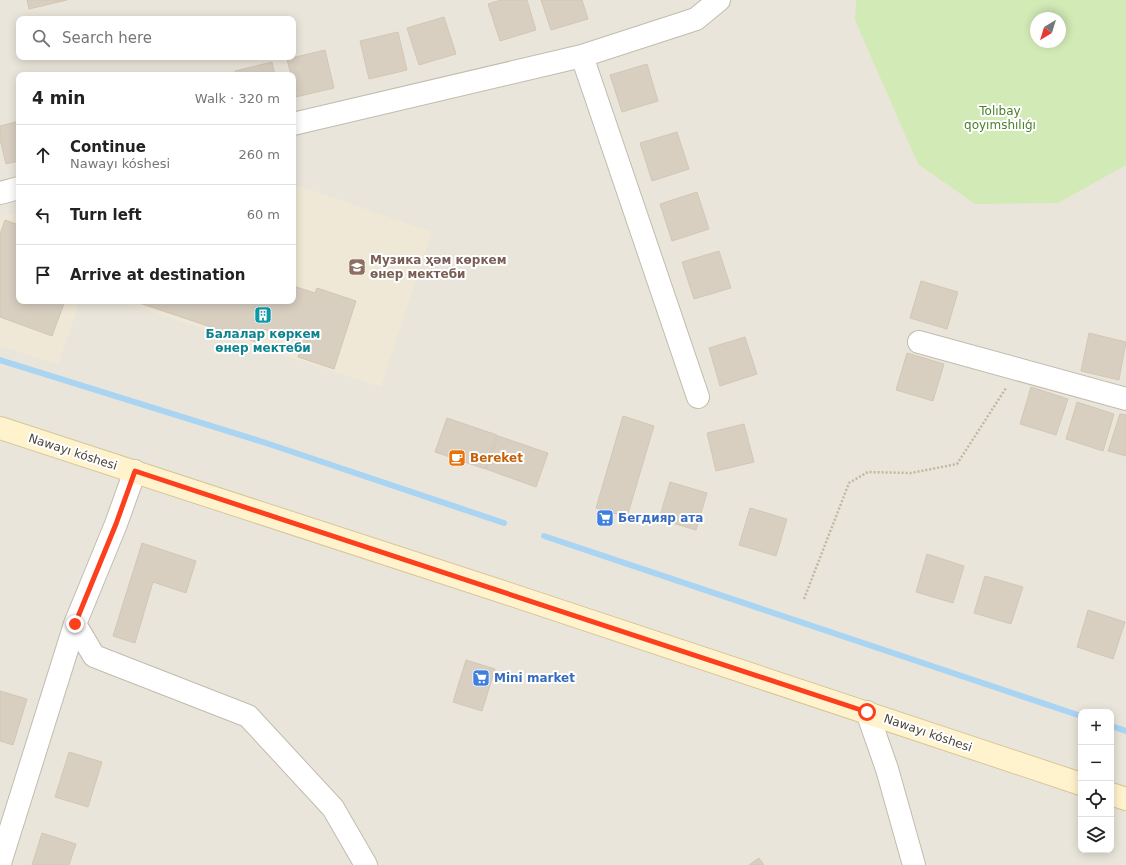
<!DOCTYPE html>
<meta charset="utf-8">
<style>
body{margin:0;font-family:"DejaVu Sans",sans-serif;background:#f6f6f6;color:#222}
.controls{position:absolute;right:12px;bottom:12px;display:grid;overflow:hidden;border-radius:8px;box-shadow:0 2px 10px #0003}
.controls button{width:36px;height:36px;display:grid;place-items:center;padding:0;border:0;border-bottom:1px solid #e0e0e0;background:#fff;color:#222;font:20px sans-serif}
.compass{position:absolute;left:1030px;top:12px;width:36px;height:36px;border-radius:50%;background:#fff;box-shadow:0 2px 10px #0003;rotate:218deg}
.stop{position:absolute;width:12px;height:12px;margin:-9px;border:3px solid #fc3f1d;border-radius:50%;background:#fff}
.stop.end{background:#fc3f1d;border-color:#fff;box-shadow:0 1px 4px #0008}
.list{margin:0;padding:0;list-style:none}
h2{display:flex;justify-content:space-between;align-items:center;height:52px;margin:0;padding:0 16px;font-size:17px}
h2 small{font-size:13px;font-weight:400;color:#767676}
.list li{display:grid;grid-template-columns:26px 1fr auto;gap:12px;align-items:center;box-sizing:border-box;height:60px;padding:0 16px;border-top:1px solid #e0e0e0}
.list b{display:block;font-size:15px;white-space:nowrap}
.list p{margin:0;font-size:13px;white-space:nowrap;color:#767676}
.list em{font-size:13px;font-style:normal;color:#767676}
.icon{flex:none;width:22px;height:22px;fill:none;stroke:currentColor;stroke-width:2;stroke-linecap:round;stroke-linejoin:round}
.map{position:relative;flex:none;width:1126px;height:865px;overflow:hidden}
.search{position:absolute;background:#fff;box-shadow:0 2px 10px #0003;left:16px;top:16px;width:280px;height:44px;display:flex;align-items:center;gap:10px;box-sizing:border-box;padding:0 14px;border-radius:8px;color:#767676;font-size:15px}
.panel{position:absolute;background:#fff;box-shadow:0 2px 10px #0003;left:16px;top:72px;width:280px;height:232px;border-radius:8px}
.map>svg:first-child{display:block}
.residential{fill:#eae5da;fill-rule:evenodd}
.education{fill:#efe8d6}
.green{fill:#d2eab5;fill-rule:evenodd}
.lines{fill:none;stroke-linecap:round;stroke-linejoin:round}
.stream{stroke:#a9d4f2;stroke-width:6}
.building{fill:#d8cfc1;stroke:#d3c7b4}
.minor-casing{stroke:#c2bbae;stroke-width:24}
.secondary-casing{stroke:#d6c79b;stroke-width:24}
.path{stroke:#c4b79f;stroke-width:2.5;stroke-dasharray:2 2;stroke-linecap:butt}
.minor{stroke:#fff;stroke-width:22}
.secondary{stroke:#fff3cd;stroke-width:22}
.route{stroke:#fc3f1d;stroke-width:5}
.labels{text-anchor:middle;stroke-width:4;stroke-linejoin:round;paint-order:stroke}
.park-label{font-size:12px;fill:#4a7f2a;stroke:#fff}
.education-label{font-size:12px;font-weight:bold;fill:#785e54;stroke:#fff;text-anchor:start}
.culture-label{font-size:12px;font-weight:bold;fill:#0d838f;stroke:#fff}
.street-label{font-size:12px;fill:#4b4439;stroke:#fff}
.food-label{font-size:12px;font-weight:bold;fill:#c56008;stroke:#fff;text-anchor:start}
.shop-label{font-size:12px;font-weight:bold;fill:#366cbe;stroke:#fff;text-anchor:start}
</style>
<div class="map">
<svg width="1126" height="865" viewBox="0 0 1126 865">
<rect width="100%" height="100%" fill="#f6f3ec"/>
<!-- residential -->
<path class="residential" d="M0 0H1126V865H0ZM1036 18H1060V42H1036ZM19 19H293V57H19ZM19 75H293V301H19ZM1081 712H1111V850H1081Z"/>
<!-- education -->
<path class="education" d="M293 184 432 232 381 387 119 301H293Z
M19 213V301H80L58 364 0 346V216Z"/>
<!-- green -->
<path class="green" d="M856 0H1126V165L1058 203 975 204 918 164 855 20ZM1036 18H1060V42H1036Z"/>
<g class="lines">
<!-- stream -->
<path class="stream" d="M0 360 266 443 504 523
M544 536 1081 716
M1111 726 1126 731"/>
</g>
<!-- building -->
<path class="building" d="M27 0H67L29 9Z
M501 0H527L536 30 500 41 488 4Z
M541 0H582L588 19 551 30Z
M444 17 456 54 419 65 407 28Z
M398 32 407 70 369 79 360 41Z
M325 50 334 88 296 97 293 84V75H291L287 59Z
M272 62 275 75H236L235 71Z
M647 64 658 101 622 112 610 75Z
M19 121V161L6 164 0 139V126Z
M677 132 689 169 652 181 640 143Z
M697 192 709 229 672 241 660 204Z
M5 220 19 225V301H65L52 336 0 317V234Z
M719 251 731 288 694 299 682 262Z
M921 281 958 292 947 329 910 318Z
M293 286 315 293 317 288 356 301 334 369 298 357 302 342 261 328 256 342 133 301H293Z
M1089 333 1126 342 1119 380 1081 371Z
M745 337 757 374 720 386 709 348Z
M907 353 944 364 933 401 896 390Z
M1031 387 1068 399 1056 435 1020 424Z
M1077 402 1114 414 1103 451 1066 439Z
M1120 414 1126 415V456L1108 451Z
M623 416 654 426 627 517 596 508Z
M447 418 497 435 485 469 435 452Z
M744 424 754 462 716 471 707 433Z
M498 436 548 453 536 487 486 469Z
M670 482 707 493 696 530 659 519Z
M750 508 787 519 776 556 739 545Z
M142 543 196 561 186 593 153 582 135 643 113 636Z
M927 554 964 566 953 603 916 592Z
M985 576 1023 587 1011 624 974 613Z
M1088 610 1125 622 1113 659 1077 647Z
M466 660 495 669 482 711 453 702Z
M0 691 27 699 13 745 0 741Z
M69 752 102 762 88 807 55 797Z
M42 833 76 844 69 865H32Z
M759 858 764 865H749Z"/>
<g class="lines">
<defs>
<path id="minor" d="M582 56 698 397
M293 124 582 56 696 19 719 0
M0 193 19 188
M919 342 1126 399
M75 624 94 656 248 716 333 808 366 865
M867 712 887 769 914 865
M0 863 75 624 116 524 135 471"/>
<path id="secondary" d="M0 428 500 591 1081 784
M1111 794 1126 799"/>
</defs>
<!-- minor casing -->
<use href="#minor" class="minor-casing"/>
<!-- secondary casing -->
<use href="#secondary" class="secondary-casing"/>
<!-- path -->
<path class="path" d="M804 599 849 483 868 472 911 473 957 464 1006 388"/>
<!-- minor -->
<use href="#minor" class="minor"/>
<!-- secondary -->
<use href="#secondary" class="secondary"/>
</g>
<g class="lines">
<!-- route -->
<path class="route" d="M75 624 116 524 135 471 867 712"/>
</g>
<!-- icons -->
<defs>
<symbol id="school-square" viewBox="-11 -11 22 22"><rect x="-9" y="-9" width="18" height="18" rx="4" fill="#8d6e63" stroke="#fff"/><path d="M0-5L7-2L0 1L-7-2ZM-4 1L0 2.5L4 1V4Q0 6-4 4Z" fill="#fff"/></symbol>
<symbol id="building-square" viewBox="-11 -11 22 22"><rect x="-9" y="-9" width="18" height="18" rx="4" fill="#0f9aa8" stroke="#fff"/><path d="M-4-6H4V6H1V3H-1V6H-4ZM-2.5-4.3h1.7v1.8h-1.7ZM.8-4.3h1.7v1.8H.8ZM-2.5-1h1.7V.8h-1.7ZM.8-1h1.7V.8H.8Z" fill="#fff"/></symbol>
<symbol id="cafe-square" viewBox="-11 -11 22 22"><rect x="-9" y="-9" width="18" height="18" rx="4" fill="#e8710a" stroke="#fff"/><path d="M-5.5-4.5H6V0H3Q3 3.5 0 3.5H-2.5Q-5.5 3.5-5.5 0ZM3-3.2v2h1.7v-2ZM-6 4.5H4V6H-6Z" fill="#fff"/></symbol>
<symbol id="supermarket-square" viewBox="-11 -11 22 22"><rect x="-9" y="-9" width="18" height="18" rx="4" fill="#3f7fe0" stroke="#fff"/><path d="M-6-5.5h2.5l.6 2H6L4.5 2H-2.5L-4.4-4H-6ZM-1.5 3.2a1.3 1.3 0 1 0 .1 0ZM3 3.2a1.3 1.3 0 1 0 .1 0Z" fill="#fff"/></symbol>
</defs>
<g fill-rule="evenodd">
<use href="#school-square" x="347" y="257" width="20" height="20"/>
<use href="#building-square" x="253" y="305" width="20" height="20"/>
<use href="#cafe-square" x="447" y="448" width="20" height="20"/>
<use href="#supermarket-square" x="595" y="508" width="20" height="20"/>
<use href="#supermarket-square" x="471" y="668" width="20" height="20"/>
</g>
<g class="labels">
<!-- park labels -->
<g class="park-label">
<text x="1000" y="115">Tolıbay<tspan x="1000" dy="14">qoyımshılıǵı</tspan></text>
</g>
<!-- education labels -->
<g class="education-label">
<text x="370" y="264">Музика ҳәм көркем<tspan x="370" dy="14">өнер мектеби</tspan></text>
</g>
<!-- culture labels -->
<g class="culture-label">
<text x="263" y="338">Балалар көркем<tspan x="263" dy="14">өнер мектеби</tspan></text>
</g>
<!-- street labels -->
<g class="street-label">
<text transform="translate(73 452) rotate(18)" y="4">Nawayı kóshesi</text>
<text transform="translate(928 733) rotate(19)" y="4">Nawayı kóshesi</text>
</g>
<!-- food labels -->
<g class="food-label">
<text x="470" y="462">Bereket</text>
</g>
<!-- shop labels -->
<g class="shop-label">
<text x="618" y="522">Бегдияр ата</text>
<text x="494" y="682">Mini market</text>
</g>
</g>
</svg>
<div class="controls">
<button>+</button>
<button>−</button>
<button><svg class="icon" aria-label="locate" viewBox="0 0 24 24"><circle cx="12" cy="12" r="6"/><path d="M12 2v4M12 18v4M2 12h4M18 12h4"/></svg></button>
<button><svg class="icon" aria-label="layers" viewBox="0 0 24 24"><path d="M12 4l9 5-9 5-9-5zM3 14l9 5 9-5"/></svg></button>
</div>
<svg class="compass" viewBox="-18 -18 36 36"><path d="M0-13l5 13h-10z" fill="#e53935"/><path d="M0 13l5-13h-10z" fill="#767676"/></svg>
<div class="stop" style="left:867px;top:712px"></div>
<div class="stop end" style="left:75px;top:624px"></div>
<div class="search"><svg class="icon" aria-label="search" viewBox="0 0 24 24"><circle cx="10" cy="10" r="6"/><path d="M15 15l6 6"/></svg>Search here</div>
<section class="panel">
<h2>4 min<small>Walk · 320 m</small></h2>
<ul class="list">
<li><svg class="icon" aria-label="ahead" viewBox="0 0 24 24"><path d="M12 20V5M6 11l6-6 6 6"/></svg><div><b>Continue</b><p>Nawayı kóshesi</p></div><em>260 m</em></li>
<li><svg class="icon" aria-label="left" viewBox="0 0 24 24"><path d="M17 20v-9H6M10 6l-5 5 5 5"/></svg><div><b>Turn left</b></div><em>60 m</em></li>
<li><svg class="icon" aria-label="arrive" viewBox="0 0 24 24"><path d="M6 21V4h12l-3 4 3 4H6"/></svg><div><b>Arrive at destination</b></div></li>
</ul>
</section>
</div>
